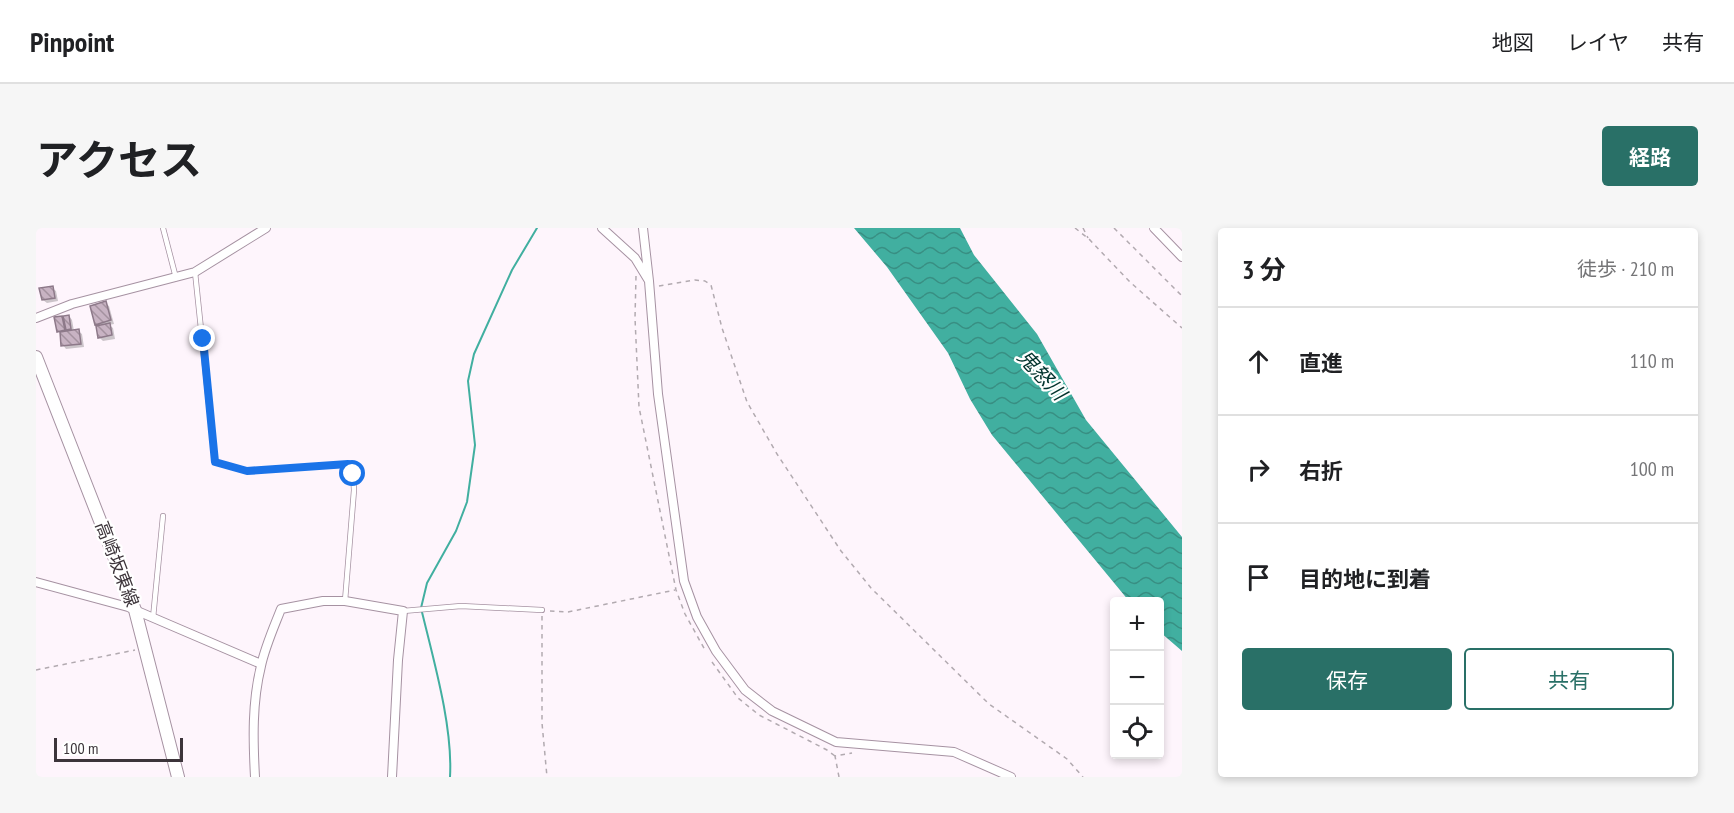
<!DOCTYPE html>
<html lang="ja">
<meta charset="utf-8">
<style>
body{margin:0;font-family:"PT Sans Narrow","Noto Sans JP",sans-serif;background:#f6f6f6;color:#202124}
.controls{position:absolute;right:18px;bottom:18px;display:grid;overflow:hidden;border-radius:6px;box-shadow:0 3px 9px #0003}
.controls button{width:54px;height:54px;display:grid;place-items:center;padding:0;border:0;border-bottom:2px solid #e0e0e0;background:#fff;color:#202124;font:30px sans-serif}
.scale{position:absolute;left:18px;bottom:15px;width:129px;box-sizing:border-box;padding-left:6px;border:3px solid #3c343a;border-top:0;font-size:16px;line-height:21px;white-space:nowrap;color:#3c343a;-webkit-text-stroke:4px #fff;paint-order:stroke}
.stop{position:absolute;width:18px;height:18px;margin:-14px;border:4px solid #1a73e8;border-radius:50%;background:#fff}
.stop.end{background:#1a73e8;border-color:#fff;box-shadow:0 2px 6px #0008}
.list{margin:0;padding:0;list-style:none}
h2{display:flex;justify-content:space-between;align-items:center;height:78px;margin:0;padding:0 24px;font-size:26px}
h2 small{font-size:20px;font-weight:400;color:#757577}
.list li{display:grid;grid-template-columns:39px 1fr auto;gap:18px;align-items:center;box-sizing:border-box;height:108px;padding:0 24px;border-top:2px solid #e0e0e0}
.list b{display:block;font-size:22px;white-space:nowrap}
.list em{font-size:20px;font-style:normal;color:#757577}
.actions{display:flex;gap:12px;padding:18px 24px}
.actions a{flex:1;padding:14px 0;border:2px solid #297067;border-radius:6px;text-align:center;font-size:21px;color:#297067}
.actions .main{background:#297067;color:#fff}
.icon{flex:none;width:33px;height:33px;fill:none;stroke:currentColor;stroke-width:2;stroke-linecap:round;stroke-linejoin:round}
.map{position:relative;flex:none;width:1146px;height:549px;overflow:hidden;border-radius:6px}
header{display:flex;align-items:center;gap:36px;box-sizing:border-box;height:84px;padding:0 30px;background:#fff;border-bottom:2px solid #e0e0e0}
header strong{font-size:28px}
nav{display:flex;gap:33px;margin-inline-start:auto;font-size:21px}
.intro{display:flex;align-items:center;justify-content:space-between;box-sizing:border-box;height:144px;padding:0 36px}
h1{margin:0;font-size:42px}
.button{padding:15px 27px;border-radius:6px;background:#297067;color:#fff;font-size:21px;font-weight:700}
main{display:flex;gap:36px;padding:0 36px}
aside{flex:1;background:#fff;border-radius:6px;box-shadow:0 3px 9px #0003}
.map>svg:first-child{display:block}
.water{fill:url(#water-waves)}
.shadow{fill:#0003}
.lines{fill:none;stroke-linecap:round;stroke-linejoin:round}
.stream{stroke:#41afa0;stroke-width:2}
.building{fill:url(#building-back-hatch);stroke:#8d7989;stroke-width:1.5}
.lane-casing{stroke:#a692a2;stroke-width:6}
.street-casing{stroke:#a692a2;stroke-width:10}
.secondary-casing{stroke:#a692a2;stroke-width:14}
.path{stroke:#b2aab0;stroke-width:1.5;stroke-dasharray:4.5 4.5;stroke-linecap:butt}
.lane{stroke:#fff;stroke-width:4.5}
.street{stroke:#fff;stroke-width:8}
.secondary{stroke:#fff;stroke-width:12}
.route{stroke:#1a73e8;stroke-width:8}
.labels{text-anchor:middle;stroke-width:4.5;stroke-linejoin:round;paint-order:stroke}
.street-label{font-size:18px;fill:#3c343a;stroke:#fff}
.water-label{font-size:20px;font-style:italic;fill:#00322c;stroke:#fff}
</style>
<header>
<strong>Pinpoint</strong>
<nav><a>地図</a><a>レイヤ</a><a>共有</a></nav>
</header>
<div class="intro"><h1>アクセス</h1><a class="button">経路</a></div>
<main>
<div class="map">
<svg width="1146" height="549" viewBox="0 0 1146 549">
<defs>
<pattern id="water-waves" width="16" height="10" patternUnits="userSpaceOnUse" patternTransform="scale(1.5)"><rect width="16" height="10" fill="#41afa0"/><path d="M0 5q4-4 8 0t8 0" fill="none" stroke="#388f83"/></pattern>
<pattern id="building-back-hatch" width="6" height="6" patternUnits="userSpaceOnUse" patternTransform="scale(1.5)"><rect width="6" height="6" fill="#c8b3c3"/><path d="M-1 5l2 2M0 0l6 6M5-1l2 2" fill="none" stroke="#a4929f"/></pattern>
</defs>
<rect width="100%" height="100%" fill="#fef5fc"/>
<!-- water -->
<path class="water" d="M818 0H924L938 27 1001 106 1050 192 1146 309V423L1124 404V374L1093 373 956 207 934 171 912 125 851 39Z"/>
<!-- shadow -->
<path class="shadow" d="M16 60 20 63 22 73 11 75 7 72Z
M69 75 73 78 78 96 73 97 77 100 79 111 67 113 64 110V99L60 96Z
M33 88 36 92 38 103H42L46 106 48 119 30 121 27 117 20 90 26 89 29 93Z"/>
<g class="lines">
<!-- stream -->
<path class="stream" d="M414 549C417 498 397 430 385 380L391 355 420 303 431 274 439 217 432 153 438 126 476 42 501 0"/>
</g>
<!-- building -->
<path class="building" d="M17 58 19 70 6 72 3 60Z
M70 73 75 92 59 97 54 78Z
M33 87 35 101 30 102 27 88Z
M26 88 29 102 21 104 18 89Z
M74 95 76 107 62 110 60 98Z
M43 101 45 116 25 118 24 104Z"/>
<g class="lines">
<defs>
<path id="lane" d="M127 0 140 50
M159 44 179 234 211 243 312 236 317 246 318 262 309 373
M367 383 425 378 506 382
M117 390 127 288"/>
<path id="street" d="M566 0 599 30 613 53 622 166 648 353 661 389 680 423 709 462 736 483 800 514 918 524 975 549
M607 0 613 53
M1118 0 1146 29
M0 90 36 76 159 44 230 0
M0 354 92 379 225 436
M219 549C217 512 216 474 225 438 229 419 238 399 245 381L287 373H309L367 383 362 432 356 549"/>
<path id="secondary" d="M0 129 99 382 142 549"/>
</defs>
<!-- lane casing -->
<use href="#lane" class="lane-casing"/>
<!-- street casing -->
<use href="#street" class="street-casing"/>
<!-- secondary casing -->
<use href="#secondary" class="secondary-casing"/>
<!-- path -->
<path class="path" d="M1039 0 1053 11 1094 54 1146 100
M1047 0 1052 10
M1078 0 1146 68
M600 48 599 90 603 179 640 362 649 386 669 422
M623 58 659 52 669 53 675 57 686 100 711 174 741 226 805 323 835 360 953 476 1031 531 1047 549
M514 383 532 384 639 362
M506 388V495L511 549
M676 434 702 470 723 487 791 522 799 528
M0 442 99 422
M803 549 799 528 816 525"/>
<!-- lane -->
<use href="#lane" class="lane"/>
<!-- street -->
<use href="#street" class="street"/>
<!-- secondary -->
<use href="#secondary" class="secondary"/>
</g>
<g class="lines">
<!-- route -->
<path class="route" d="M167 111 179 234 211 243 312 236 317 246"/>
</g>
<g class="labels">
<!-- street labels -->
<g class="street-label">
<text transform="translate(81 336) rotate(69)" y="6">高崎坂東線</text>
</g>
<!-- water labels -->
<g class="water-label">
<text transform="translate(1006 147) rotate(47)" y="7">鬼怒川</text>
</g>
</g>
</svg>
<div class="controls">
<button>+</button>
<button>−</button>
<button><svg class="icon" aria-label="locate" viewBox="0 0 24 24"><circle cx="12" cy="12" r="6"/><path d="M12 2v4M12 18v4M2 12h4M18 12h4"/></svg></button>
</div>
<div class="scale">100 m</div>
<div class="stop" style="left:317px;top:246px"></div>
<div class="stop end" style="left:167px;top:111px"></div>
</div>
<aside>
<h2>3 分<small>徒歩 · 210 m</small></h2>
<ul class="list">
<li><svg class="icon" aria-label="ahead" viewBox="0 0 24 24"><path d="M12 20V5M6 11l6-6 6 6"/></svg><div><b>直進</b></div><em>110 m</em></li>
<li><svg class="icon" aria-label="right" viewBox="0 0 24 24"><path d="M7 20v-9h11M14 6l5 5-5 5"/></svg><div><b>右折</b></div><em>100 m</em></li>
<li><svg class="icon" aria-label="arrive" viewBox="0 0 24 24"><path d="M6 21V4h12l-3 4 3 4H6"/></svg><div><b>目的地に到着</b></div></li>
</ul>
<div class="actions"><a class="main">保存</a><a>共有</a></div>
</aside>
</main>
